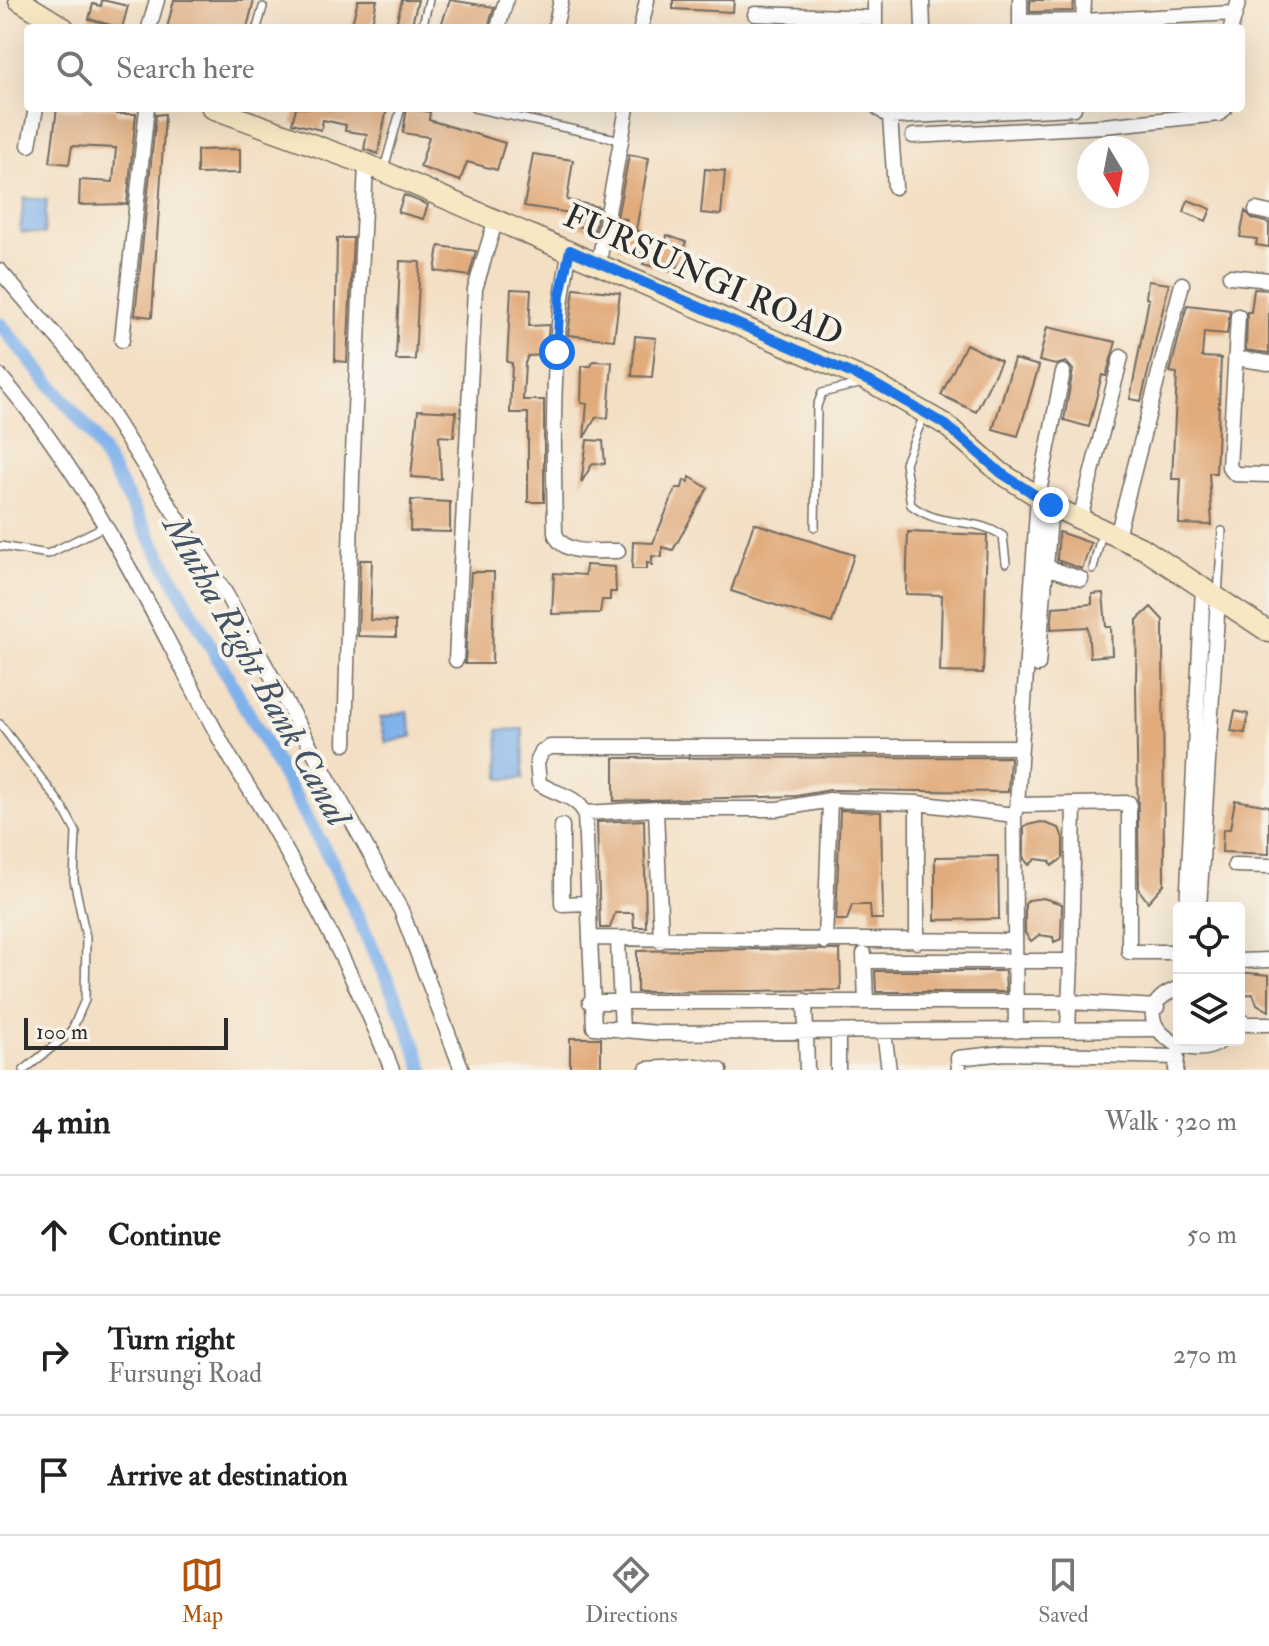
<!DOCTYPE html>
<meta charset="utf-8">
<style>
body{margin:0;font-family:"IM FELL Double Pica",serif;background:#f6f6f6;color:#222}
.controls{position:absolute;right:24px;bottom:24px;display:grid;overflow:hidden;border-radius:8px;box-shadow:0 8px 32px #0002}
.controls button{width:72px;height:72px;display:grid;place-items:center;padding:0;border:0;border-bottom:2px solid #e0e0e0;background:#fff;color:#222;font:40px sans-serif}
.compass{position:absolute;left:1077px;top:136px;width:72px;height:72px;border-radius:50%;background:#fff;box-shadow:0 8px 32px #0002;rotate:170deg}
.scale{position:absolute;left:24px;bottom:20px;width:204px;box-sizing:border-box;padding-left:8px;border:4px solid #2b2b2b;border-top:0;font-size:22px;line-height:28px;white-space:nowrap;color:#2b2b2b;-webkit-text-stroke:6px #f7f3e8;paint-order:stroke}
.stop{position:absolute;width:24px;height:24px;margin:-18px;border:6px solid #1a73e8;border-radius:50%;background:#fff}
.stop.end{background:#1a73e8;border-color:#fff;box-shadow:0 2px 8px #0008}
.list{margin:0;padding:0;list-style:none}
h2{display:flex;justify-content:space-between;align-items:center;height:104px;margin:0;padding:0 32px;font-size:34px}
h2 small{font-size:26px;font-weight:400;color:#767676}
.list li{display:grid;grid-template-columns:52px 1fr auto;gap:24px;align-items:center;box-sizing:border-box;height:120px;padding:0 32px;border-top:2px solid #e0e0e0}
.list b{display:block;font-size:30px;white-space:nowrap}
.list p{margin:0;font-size:26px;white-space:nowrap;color:#767676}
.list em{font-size:26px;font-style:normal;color:#767676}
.icon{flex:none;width:44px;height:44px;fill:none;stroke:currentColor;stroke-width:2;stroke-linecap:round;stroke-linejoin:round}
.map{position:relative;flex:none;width:1269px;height:1070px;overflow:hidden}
.search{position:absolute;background:#fff;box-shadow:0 8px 32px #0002;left:24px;right:24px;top:24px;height:88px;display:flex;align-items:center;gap:20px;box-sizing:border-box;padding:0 28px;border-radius:8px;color:#767676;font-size:30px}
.sheet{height:464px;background:#fff}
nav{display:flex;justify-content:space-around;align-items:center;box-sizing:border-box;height:112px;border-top:2px solid #e0e0e0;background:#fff;font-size:22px;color:#767676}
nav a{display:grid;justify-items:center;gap:4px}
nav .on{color:#b45309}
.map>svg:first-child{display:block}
.water{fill:#7fb1eb;stroke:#556e8b;stroke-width:2}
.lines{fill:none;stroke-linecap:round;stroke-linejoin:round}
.canal{stroke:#7fb1eb;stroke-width:14}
.building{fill:#e1ab7c}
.lane-casing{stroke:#716a61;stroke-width:10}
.street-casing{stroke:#716a61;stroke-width:17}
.secondary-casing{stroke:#716a61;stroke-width:23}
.lane{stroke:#fff;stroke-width:7}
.street{stroke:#fff;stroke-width:14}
.secondary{stroke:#f7e8c3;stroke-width:20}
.route{stroke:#1a73e8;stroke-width:10}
.labels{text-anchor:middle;stroke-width:8;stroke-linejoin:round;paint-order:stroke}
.street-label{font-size:34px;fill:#2b2b2b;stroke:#f7f3e8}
.water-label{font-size:36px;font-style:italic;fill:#445365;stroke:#f7f3e8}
</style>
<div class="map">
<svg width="1269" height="1070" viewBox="0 0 1269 1070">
<rect width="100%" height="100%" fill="#f7f3e8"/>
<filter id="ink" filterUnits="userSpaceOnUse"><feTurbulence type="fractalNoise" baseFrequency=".0125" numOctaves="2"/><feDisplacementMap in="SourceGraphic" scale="16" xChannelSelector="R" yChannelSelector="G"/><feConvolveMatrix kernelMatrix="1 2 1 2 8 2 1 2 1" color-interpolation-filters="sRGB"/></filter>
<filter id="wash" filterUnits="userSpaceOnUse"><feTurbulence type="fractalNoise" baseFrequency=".006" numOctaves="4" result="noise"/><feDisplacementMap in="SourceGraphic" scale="32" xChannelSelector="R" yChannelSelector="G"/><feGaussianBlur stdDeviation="1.8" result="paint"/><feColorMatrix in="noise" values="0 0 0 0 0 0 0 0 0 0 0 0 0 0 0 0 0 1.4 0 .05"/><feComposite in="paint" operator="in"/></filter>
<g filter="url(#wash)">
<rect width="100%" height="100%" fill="#f3dfc4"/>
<!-- water -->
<path class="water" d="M24 198 47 200 44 234 20 232Z
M407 711 413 736 386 743 380 718Z
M523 729 524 778 500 779 498 730Z"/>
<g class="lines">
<!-- canal -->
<path class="canal" d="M0 324 92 434 335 868 405 1019 423 1070"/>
</g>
<g id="blocks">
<!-- building -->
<path class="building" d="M102 0 128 6 122 28 89 19 93 4 101 6Z
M174 0H254L247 28H167Z
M358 0H377L371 28H351Z
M402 0H418L411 28H395Z
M450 0 494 7 488 28H440Z
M673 0H734L733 12 673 9Z
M1030 0H1074L1073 11 1030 12Z
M57 108 82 111V108H116V114H136L127 204 79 205 80 180 113 182 116 148 72 146 69 164 50 162Z
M296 108H387L378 154 364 149 367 134 345 131 346 125 323 120 321 130 292 123Z
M407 108 430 112 429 120 505 143 497 170 467 162 460 181 420 167 429 137 403 133Z
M165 114 152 317 135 315 156 115Z
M240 149V173L197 174V150Z
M533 154 573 160 567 200 599 207 595 230 568 224 571 213 524 206Z
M629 155 649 158 636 230 666 241 667 235 686 242 675 272 643 264 646 257 616 246 627 219 617 218Z
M705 169 725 171 721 215 701 213Z
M404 195 428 205 423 219 398 212Z
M1188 200 1211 209 1206 221 1184 212Z
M1245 211 1253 219 1269 223V247L1256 245 1257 239 1240 237Z
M337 238H353L347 362 335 361Z
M439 246 476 251 469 276 435 271Z
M400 261 420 262 415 360H396Z
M1148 281 1169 284 1141 401 1130 399 1149 299 1146 298Z
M574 288 620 293 614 340 568 335Z
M511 289 531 290 529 326 549 325 546 355 528 356 525 363 523 400H544V502H528V413H510L512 363 507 362Z
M1254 289 1269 290V353L1246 350 1247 312H1251Z
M1187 305 1230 310 1227 334 1204 332 1202 357 1221 358 1216 473H1209L1212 525 1179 524 1181 479H1172L1177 373 1170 372Z
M1047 327 1116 342 1106 376 1102 375 1089 427 1064 420 1073 370 1066 362 1056 365 1039 361Z
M635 336 656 338 652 377 632 376Z
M966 344 1001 361 976 412 941 395Z
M1014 359 1039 366 1018 436 993 429Z
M593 361 612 362 608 418 596 417 584 438 587 404 581 403 582 366H591Z
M418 410 456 412 454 437 439 436 441 479 411 477Z
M587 440 603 441 605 464 593 463 581 483Z
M690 477 708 488 673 550 662 547V557L652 556V565L647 562V569H632L633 542 653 543 676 488H682L684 480 689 482Z
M411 500 450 502V532L410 531Z
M754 523 854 555 832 623 731 591Z
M908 532 987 535 983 673 940 672 942 595 906 594Z
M1059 532 1091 543 1082 569 1057 560Z
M360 560H372L370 620 396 621V637L358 636Z
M586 565 615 567 616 592H610V600H602L600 613 552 614 554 573 585 575Z
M471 572H494L492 664H465Z
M1103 593 1106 627H1111L1112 655 1090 657 1088 627 1051 629 1053 607 1092 604V594Z
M1151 607 1163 620 1164 884 1148 902 1139 890 1136 684 1137 620Z
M1235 711 1248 714 1245 733 1231 731Z
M1010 757 1008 792 830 790 796 796 614 801V758Z
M1235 800 1269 806V854L1222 852 1223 829H1230Z
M840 810 881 812 883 919H871L870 905H852L847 920H836Z
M644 820 646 927H634L633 913H615L610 928H600L597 822Z
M1041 822 1059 828 1063 838V858L1052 866 1050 861 1036 859 1029 865 1024 859V826Z
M998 856 999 919 935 920V857Z
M1043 898 1062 904 1061 939 1054 942 1053 937 1039 935 1031 941 1025 933V904L1029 900Z
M751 949 840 950 841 990 637 992V951Z
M875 971H1005L1006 992H876Z
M1239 972 1269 975V1011L1257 1004 1253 994 1239 995Z
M570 1038H601V1068L570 1069Z"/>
</g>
</g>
<g filter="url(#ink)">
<use href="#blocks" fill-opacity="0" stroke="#716a61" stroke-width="2"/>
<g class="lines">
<defs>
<path id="lane" d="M257 28 263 7
M422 28 429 0
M474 108 621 140
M384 169 401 108
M924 415 905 463 911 505C944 530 971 515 1003 536L1006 563
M815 527 817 406 822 393 859 384
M0 546 48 554 105 526
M1093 569 1102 532
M1218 596 1222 531
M0 724 62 806 76 832 74 880 86 937 85 1000 71 1032 24 1070"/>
<path id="street" d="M922 0 923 28
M755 14 875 18
M1020 22 1083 21 1084 0
M149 28 157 0
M498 28 506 0
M555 28 561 0
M641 28 647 0
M875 28V0
M1020 28V0
M1083 28V21L1233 13
M1231 28 1239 0
M878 108 890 117 1074 108
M890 117 895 187
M913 136 1104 126 1219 114 1225 108
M29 145 36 108
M1256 210 1269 213
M570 250C551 342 553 439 555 533 563 557 597 550 618 551
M599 262 627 108
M0 271 76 359 226 594 401 910 462 1070
M1230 276 1269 280
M1238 316 1229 467 1235 474 1269 475
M122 340 147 108
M1235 358 1269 363
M0 376C95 485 154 618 222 743 237 771 256 798 272 826 317 905 359 985 392 1070
M1080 519 1121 357
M1117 536 1182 284
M1044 566 1081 579
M456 660 475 289 496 219
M1038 665 1051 505
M345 744 352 476 366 164
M1017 805 1038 497 1063 372
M656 809 661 941
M585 813 656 809H778L830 800 917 803 1014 815
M562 826V904L587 903
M1235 865 1269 866
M1187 908 1203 588
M1199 908 1218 598
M590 938 594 1027 657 1033 1154 1029
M618 941 622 1031
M1014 941 590 938 585 813C575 794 555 795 539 783L537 763 542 751 550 747H1021
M825 942 830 800
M917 942V803
M864 954 866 1001
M864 961H1071L1068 1030
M1071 961 1074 804
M1239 961 1269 960
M1179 988C1114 1012 1186 1070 1222 1040
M805 1001 807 1070
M590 1002H1069L1157 1007
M1239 1020 1247 1024H1269
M1016 1031 1014 815 1017 805 1129 803V952H1179
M884 1032 889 1070
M647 1069 697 1066 720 1070
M838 1070V1031
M959 1070 958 1058 1005 1053 1177 1057 1176 1070"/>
<path id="secondary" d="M19 0 64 28
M212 108 366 164 873 383 946 425 1001 473 1056 508 1144 549 1269 632"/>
</defs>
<!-- lane casing -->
<use href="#lane" class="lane-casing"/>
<!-- street casing -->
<use href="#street" class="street-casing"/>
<!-- secondary casing -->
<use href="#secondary" class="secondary-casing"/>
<!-- lane -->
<use href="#lane" class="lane"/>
<!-- street -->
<use href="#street" class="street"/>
<!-- secondary -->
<use href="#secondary" class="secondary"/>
</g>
</g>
<g class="lines" filter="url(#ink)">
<!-- route -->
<path class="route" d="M557 352 560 295 570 250 873 383 946 425 1001 473 1051 505"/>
</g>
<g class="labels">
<!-- street labels -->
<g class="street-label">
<text transform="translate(704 274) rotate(24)" y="12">FURSUNGI ROAD</text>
</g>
<!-- water labels -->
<g class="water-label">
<text transform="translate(258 670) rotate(61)" y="13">Mutha Right Bank Canal</text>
</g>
</g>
</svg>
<div class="controls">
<button><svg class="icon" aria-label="locate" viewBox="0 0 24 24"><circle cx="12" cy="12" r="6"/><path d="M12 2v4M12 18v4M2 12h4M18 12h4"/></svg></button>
<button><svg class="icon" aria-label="layers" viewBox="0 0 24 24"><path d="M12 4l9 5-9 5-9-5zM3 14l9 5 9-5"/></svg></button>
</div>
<svg class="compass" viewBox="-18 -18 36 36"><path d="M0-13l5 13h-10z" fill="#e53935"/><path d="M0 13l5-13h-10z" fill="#767676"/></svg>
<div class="scale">100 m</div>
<div class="stop" style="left:557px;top:352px"></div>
<div class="stop end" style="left:1051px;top:505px"></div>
<div class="search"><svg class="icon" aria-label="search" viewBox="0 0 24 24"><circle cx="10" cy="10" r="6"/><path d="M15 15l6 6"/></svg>Search here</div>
</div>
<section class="sheet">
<h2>4 min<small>Walk · 320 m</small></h2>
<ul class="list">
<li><svg class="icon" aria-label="ahead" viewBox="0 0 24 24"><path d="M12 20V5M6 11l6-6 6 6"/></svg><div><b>Continue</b></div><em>50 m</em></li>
<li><svg class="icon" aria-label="right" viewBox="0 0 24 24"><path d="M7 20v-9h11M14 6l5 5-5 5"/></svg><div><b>Turn right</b><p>Fursungi Road</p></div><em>270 m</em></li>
<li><svg class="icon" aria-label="arrive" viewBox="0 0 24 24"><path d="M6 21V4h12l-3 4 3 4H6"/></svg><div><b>Arrive at destination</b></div></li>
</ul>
</section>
<nav>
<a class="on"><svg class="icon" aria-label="map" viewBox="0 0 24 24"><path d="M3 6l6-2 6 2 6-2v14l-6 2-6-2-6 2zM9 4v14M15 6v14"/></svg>Map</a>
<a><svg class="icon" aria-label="directions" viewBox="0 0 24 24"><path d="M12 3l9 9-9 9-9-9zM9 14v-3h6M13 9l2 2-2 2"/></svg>Directions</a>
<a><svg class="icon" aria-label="saved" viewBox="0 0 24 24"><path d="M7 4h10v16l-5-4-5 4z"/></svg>Saved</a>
</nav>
